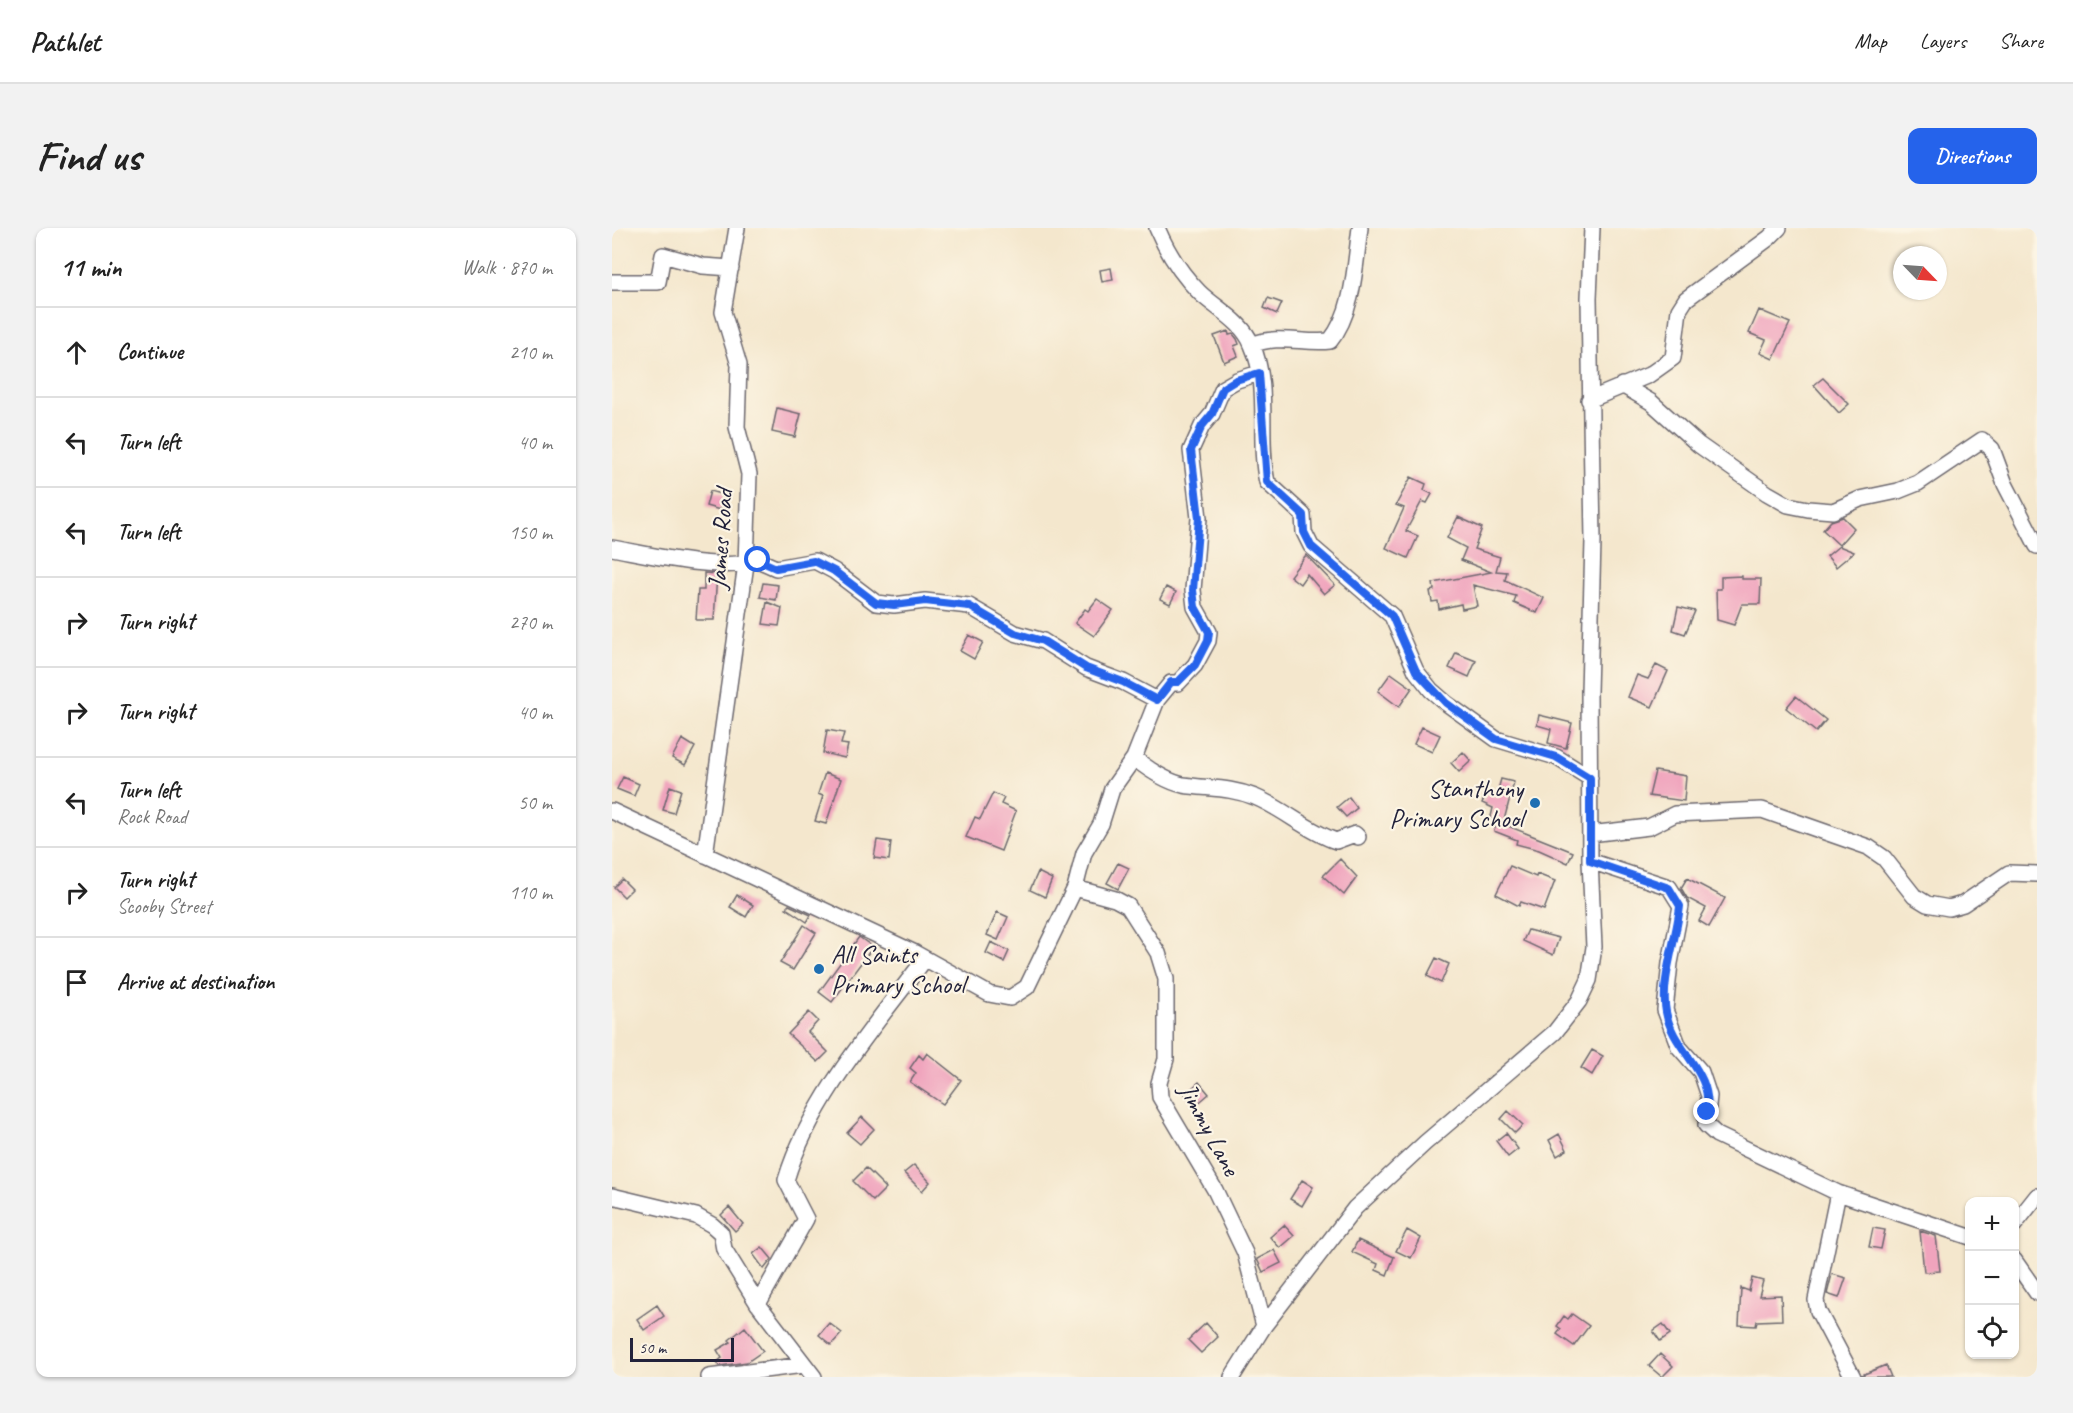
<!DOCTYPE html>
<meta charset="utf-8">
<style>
body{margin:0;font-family:Caveat,sans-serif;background:#f2f2f2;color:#222}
.controls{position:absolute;right:18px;bottom:18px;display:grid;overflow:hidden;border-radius:12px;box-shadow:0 2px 4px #0004}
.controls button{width:54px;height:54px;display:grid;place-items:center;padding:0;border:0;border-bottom:2px solid #e0e0e0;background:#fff;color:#222;font:30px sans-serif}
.compass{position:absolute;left:1281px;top:18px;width:54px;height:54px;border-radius:50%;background:#fff;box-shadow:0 2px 4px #0004;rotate:115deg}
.scale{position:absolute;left:18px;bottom:15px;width:104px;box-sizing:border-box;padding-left:6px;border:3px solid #22223b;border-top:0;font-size:16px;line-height:21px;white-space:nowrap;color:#22223b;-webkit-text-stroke:4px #fcf5e5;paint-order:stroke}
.stop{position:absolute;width:18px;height:18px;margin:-14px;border:4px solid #2563eb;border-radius:50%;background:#fff}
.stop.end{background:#2563eb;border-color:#fff;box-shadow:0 2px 6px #0008}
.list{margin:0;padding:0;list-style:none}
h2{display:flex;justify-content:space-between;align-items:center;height:78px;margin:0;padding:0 24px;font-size:26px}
h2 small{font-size:20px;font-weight:400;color:#767676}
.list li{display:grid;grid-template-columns:39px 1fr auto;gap:18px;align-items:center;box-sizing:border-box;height:90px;padding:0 24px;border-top:2px solid #e0e0e0}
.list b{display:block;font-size:22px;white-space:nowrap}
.list p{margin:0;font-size:20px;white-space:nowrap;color:#767676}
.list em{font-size:20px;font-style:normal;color:#767676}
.icon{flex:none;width:33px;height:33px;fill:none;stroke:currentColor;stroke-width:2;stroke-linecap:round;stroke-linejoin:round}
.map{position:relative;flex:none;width:1425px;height:1149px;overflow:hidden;border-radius:12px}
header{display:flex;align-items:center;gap:36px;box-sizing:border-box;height:84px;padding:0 30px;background:#fff;border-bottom:2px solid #e0e0e0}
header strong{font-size:28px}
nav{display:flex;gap:33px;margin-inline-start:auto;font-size:21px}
.intro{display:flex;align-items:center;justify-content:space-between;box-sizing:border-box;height:144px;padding:0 36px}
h1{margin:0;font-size:42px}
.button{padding:15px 27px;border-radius:12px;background:#2563eb;color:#fff;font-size:21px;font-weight:700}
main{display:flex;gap:36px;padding:0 36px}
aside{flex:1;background:#fff;border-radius:12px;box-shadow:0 2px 4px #0004}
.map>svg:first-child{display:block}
.building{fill:#f0a4bd}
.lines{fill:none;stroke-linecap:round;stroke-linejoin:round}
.minor-casing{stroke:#6c676e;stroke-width:18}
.minor{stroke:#fff;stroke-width:15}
.route{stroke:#2563eb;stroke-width:8}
.poi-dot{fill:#1f6fb2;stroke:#fcf5e5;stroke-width:2}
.labels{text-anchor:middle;stroke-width:4.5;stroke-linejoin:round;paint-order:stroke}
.street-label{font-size:26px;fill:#22223b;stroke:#fcf5e5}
.poi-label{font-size:26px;fill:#22223b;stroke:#fcf5e5;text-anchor:end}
</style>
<header>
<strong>Pathlet</strong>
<nav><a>Map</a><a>Layers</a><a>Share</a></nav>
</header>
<div class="intro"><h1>Find us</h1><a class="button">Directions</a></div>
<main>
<aside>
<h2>11 min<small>Walk · 870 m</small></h2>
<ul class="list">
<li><svg class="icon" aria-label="ahead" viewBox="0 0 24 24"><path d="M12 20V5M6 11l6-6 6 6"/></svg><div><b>Continue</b></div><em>210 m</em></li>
<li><svg class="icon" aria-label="left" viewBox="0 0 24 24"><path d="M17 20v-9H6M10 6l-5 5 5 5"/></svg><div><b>Turn left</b></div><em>40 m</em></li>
<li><svg class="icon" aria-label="left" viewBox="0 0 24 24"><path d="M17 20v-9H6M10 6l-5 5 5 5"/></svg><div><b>Turn left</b></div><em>150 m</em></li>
<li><svg class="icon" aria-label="right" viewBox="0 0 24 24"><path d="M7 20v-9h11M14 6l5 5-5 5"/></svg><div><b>Turn right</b></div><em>270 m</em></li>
<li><svg class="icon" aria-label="right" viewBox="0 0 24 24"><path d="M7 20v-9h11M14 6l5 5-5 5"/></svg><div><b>Turn right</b></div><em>40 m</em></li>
<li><svg class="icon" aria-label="left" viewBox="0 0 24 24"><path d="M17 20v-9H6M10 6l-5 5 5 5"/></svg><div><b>Turn left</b><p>Rock Road</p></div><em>50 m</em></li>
<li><svg class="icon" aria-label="right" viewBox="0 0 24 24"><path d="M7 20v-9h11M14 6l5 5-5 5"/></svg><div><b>Turn right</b><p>Scooby Street</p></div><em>110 m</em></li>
<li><svg class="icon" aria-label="arrive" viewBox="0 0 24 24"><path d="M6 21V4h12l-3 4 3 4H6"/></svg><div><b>Arrive at destination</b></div></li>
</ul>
</aside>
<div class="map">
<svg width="1425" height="1149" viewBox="0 0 1425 1149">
<rect width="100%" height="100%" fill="#fcf5e5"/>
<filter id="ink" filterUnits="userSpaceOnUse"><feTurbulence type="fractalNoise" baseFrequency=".0167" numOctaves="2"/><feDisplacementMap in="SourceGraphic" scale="12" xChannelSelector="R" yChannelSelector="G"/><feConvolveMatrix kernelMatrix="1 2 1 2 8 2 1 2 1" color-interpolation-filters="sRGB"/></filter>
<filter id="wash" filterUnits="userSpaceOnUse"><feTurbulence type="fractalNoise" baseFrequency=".008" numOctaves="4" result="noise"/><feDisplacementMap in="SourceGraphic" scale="24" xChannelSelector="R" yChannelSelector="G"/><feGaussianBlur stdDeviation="1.35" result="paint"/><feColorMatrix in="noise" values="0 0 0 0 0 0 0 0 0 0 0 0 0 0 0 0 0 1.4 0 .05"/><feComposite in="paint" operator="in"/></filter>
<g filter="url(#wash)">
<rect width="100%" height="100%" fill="#f4e7cd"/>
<g id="blocks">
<!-- building -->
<path class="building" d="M499 40 501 52 490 54 488 42Z
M656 70 670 75 665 86 652 80Z
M1147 82 1178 95 1161 131 1148 125 1154 112 1137 105Z
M616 103 617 107 621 106 625 111 627 116 622 118 626 128 612 134 602 108Z
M1211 150 1237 176 1227 185 1202 157Z
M165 180 189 186 183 209 160 204Z
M799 249 814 256 812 262 820 266 815 275 810 273 794 303 806 308 796 330 774 320 792 280 784 277Z
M98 263 112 267 108 282 94 278Z
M846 289 870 300 862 321 888 329 884 343 895 344 893 352 932 370 925 385 902 375 904 368 861 357 865 378 850 381 849 376 827 381 826 373 820 374 818 363 822 362 821 355 879 344 849 332 854 320 835 310Z
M1231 289 1242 300 1227 317 1211 302 1219 293Z
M1227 318 1242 324 1224 339 1215 328Z
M694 327 723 357 712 366 695 346 688 356 678 348Z
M92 345 105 346 102 392H84L86 362H92Z
M1130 348V351H1149L1148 376H1130L1122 397 1105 392 1104 361H1109V349Z
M151 355 166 357 164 372 148 369Z
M554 359 564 364 558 376 548 371Z
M485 371 501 382 482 408 463 395 473 381 476 383Z
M155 374 170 380 167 398 151 396Z
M1066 379 1083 383 1073 406 1061 402Z
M357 407 371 414 362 431 348 423Z
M844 425 864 433 857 449 837 440Z
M1044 437 1056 443 1040 479 1016 469 1025 447 1036 451Z
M779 445 800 460 787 479 766 463Z
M1184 468 1214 492 1204 504 1174 480Z
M927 487 960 495 954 520 936 515 939 501 925 497Z
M810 499 828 507 820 524 802 516Z
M215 502 232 505 229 516 236 517 233 530 211 525Z
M70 511 83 519 73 537 60 530Z
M851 524 859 533 847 544 839 535Z
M1043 543 1074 548 1072 573 1037 568Z
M213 545 229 551 214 596 203 593 211 568 206 566Z
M11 549 27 556 22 568 5 561Z
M889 551 902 554 891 596 961 624 956 635 927 622 904 616 905 612 882 603 885 595 878 593 881 580 870 575 875 565 884 569Z
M58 558 69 562 62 585 51 582Z
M381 565 392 570 389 576 404 583 389 623 354 609 363 589 368 591Z
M737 569 745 580 734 589 725 579Z
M265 612 279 614 277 632 262 630Z
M728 631 745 649 732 667 711 648Z
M506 635 517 640 506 661 495 655Z
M898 638 924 649 925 646 943 653 932 682 909 674 907 678 884 666Z
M426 644 440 651 433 669 418 662Z
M1075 650 1113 670 1097 699 1087 693 1094 680 1075 670 1069 660Z
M10 651 20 661 12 669 2 659Z
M125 667 141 677 134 689 118 679Z
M177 677 199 687 195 694 174 680Z
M385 684 396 689 386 712 375 707Z
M192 697 204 705 181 742 168 735Z
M916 702 947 710 941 727 911 713Z
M247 709 261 719 220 774 207 764Z
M379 714 397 723 392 734 374 725Z
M824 730 837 736 829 755 815 748Z
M197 784 206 793 196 804 216 824 206 834 176 806Z
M980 822 991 828 980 847 969 840Z
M315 825 349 852 331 876 298 854 304 845 298 840 307 827 311 831Z
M587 854 597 866 583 878 573 866Z
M896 883 911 897 903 905 889 891Z
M250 889 262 901 248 916 235 905Z
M894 905 906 921 896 929 884 913Z
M947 906 955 922 945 928 937 912Z
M302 937 318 954 310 963 292 945Z
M254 940 274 960 261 973 241 953Z
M690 952 701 959 690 978 678 971Z
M117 979 131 996 123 1003 109 987Z
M672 997 682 1008 668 1020 658 1009Z
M1261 1000 1273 1002 1269 1021 1257 1019Z
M795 1002 809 1010 799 1030 784 1023Z
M1308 1003 1324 1008 1328 1043 1312 1044Z
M746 1012 782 1029 775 1047 764 1042 766 1036 740 1024Z
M150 1019 160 1031 152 1041 141 1026Z
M662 1022 669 1035 651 1044 645 1031Z
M1220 1046 1234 1050 1227 1070 1215 1066Z
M1140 1050 1151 1053 1147 1068 1169 1067 1170 1092 1145 1093 1144 1098 1127 1097 1129 1060 1137 1063Z
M45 1077 52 1088 32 1102 25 1091Z
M960 1086 977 1098 962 1118 945 1106 949 1101 945 1098 952 1088 956 1091Z
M217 1095 230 1105 219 1117 207 1107Z
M594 1095 606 1109 589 1125 576 1112Z
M1051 1096 1058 1106 1048 1113 1041 1103Z
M133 1099 151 1123 135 1134 108 1138 105 1134 110 1130 105 1122 119 1114 117 1112Z
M1048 1126 1061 1138 1050 1149 1037 1138Z
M1274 1137 1279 1149H1251L1250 1147Z"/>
</g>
</g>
<g filter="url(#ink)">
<use href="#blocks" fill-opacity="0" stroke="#6c676e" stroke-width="1.5"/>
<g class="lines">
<defs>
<path id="minor" d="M545 0C555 24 570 47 588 65 605 81 631 94 640 117 659 160 645 210 655 254L691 287 692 304 699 318 780 388 804 443 819 462 834 475 884 511 944 529 978 550
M0 54H46L51 27 91 38 119 40
M640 117C666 106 691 116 718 113 742 84 743 36 748 0
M1010 157 1039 174 1087 217 1155 265 1176 277 1196 281 1221 283 1248 271 1286 263 1306 255 1370 212 1380 221 1393 256 1425 318
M977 172 1037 147 1061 130 1067 82 1074 71 1157 10 1167 0
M0 320C34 326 116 345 146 332L164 340 203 333 222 343 264 375 282 377 313 373 357 378 403 405 431 413 474 440 511 454 545 472 522 530C536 541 553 553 571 557 598 561 617 559 643 569 672 581 695 603 724 613L743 606 746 609
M545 472 559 455H566L583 437 596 413 597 404 583 379 581 362 587 290 579 222 590 198 600 186 611 160 625 152 647 145
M0 583 303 725 377 766 398 770 415 759 463 660 472 625 489 596 500 561 522 530
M978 606 1037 599 1063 586 1150 582 1256 619 1272 630 1302 668 1315 676 1337 680 1351 676 1397 645 1425 646
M93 627 134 336 137 246 125 199 127 137 111 84 125 0
M978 633 1057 659 1069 678 1058 735 1053 782 1067 819 1089 844 1097 868 1094 897 1105 907 1226 965
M463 660 503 671 516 678 546 725 554 751V831L547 855 548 869 603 962 633 1025 652 1098
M0 968 84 988 100 997 109 1005 112 1021 146 1076 202 1149
M1402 997 1425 968
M1402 1032 1425 1065
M146 1076 194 991 174 952C198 872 263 797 313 731
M97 1149 192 1137
M620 1149 652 1098 743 980 813 915 943 804 967 773 977 752 982 719 978 633 977 464 981 313 977 70 980 0
M1241 1149 1206 1083 1204 1072 1226 965 1358 1009"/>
</defs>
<!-- minor casing -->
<use href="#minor" class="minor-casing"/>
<!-- minor -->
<use href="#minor" class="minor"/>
</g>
</g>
<g class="lines" filter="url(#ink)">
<!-- route -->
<path class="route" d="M146 332 164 340 202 333 222 343 264 375 282 377 313 373 357 378 403 405 431 413 474 440 511 454 545 472 559 454H566L583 437 596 412 597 404 583 379 581 362 587 290 579 222 590 198 600 186 611 160 624 152 647 145 655 254 691 287 692 304 699 318 780 388 804 443 834 475 884 511 944 529 978 550V633L1057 660 1068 678C1065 710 1048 753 1054 784 1061 823 1101 842 1095 884"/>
</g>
<!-- markers -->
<g class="poi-dot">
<circle cx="923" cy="575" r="6"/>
<circle cx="207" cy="741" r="6"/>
</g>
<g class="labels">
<!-- street labels -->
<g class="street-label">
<text transform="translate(108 311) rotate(-86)" y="9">James Road</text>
<text transform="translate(598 901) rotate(62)" y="9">Jimmy Lane</text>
</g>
<!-- poi labels -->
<g class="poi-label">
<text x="911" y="569">Stanthony<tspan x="911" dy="30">Primary School</tspan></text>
<text x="219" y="735" text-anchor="start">All Saints<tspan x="219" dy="30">Primary School</tspan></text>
</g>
</g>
</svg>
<div class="controls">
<button>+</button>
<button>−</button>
<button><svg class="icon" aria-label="locate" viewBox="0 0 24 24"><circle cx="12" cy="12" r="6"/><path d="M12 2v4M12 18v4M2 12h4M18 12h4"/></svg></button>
</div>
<svg class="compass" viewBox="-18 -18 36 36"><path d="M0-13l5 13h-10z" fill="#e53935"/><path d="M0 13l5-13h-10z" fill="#767676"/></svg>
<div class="scale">50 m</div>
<div class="stop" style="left:146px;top:332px"></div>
<div class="stop end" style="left:1095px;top:884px"></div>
</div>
</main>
